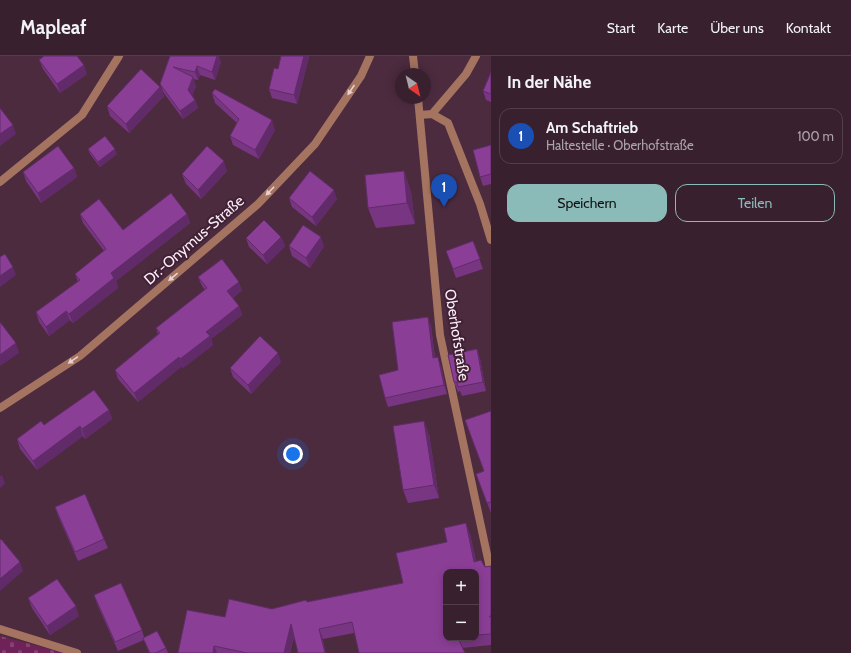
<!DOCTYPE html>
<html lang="de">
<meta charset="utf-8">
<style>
body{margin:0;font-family:Cabin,sans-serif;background:#402837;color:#f1f3f6}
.controls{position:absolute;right:12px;bottom:12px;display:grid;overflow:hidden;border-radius:8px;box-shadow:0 2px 10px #0003}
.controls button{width:36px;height:36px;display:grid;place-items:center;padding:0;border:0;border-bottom:1px solid #533e4b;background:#39202f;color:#f1f3f6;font:20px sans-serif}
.compass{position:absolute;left:395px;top:12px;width:36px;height:36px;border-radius:50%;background:#39202f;box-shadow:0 2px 10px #0003;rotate:145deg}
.you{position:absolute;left:293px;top:398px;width:14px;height:14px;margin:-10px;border:3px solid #fff;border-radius:50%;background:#1a73e8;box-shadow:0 0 0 6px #1a73e833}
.badge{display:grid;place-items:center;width:26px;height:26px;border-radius:50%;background:#8bbbb9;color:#fff;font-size:13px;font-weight:700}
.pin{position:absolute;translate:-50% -33px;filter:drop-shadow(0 1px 2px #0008)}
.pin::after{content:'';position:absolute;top:21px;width:14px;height:12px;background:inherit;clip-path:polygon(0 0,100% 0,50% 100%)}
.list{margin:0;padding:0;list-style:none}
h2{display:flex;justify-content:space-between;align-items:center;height:52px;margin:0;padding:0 16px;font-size:17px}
h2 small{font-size:13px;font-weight:400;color:#aba3aa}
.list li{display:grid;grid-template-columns:26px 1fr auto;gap:12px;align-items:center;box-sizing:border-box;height:56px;margin:0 8px 8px;padding:0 8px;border:1px solid #533e4b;border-radius:12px}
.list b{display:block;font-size:15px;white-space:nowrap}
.list p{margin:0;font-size:13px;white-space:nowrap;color:#aba3aa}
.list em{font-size:13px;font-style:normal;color:#aba3aa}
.actions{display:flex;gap:8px;padding:12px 16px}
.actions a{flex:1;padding:9px 0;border:1px solid #8bbbb9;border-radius:12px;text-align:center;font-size:14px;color:#8bbbb9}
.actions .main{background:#8bbbb9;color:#111}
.map{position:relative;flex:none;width:491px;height:597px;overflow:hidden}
header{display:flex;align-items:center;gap:24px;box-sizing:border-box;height:56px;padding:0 20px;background:#39202f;border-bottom:1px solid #533e4b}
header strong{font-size:19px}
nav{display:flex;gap:22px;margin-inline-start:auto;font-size:14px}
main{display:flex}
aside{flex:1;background:#39202f}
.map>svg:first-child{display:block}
.cemetery{fill:url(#cemetery-stones)}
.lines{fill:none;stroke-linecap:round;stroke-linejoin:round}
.minor{stroke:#a57460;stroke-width:8}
.tertiary{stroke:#a57460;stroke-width:8}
.wall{fill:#783581;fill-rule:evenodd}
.shaded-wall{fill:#612b69}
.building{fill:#8b3e96;stroke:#612b69}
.oneway{fill:#e7d0d1}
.labels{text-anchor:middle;stroke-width:4;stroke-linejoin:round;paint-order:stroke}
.street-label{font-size:15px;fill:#fdeff7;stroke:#412135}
</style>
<header>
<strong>Mapleaf</strong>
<nav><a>Start</a><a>Karte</a><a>Über uns</a><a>Kontakt</a></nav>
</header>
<main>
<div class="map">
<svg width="491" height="597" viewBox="0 0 491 597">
<defs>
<pattern id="cemetery-stones" width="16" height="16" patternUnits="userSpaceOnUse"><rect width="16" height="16" fill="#6f2257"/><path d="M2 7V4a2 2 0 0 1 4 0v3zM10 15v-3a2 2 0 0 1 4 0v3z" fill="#844270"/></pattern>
</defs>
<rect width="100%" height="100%" fill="#4c2b3f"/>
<!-- cemetery -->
<path class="cemetery" d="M0 580 64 597H0Z"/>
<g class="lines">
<!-- minor -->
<path class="minor" d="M432 58 448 67 480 148 491 184
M420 59 432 58 466 18 476 0
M0 126 82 59 119 0
M0 352 80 300 258 148 315 88 361 20 370 0
M0 573 77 597"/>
<!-- tertiary -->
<path class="tertiary" d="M413 0 415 18
M418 42 440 279 491 517"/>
</g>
<!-- wall -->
<path class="wall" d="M170 0 221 6 215 24 200 19 198 24 193 23 196 30 192 40 195 44 198 52 183 63 163 36 160 28Z
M309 1 297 48 272 42 269 33 278 13Z
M39 4 87 18 60 37 43 13Z
M491 16V46L486 44 483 35Z
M160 31 164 40 129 77 110 60 107 50Z
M212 37 275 74 259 103 233 89 230 80 237 67 215 47Z
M491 89V128L483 130 480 121Z
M88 93 117 98 100 111 90 98Z
M74 112 77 121 41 147 26 125 23 116Z
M227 115 201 143 186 128 182 118Z
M404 115 411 136 415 168 376 172 368 152Z
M289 142 337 143 316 170 292 151Z
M80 158 123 174 187 158 190 167 116 225 118 232 73 267 70 264 49 280 39 266 36 256 78 226 75 218 104 195 83 167Z
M281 181 285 190 267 208 249 191 246 182Z
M473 185 483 213 456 222 446 195Z
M289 190H324L310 212 292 200Z
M198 221 242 234 233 242 239 250 242 259 211 283 213 289 183 312 182 310 138 346 118 323 115 314 158 278 156 272 205 234 202 230Z
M431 270 435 302 441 310 447 338 388 351 385 342 398 314Z
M477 293 480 303 486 335 462 340 460 335 458 336 454 326Z
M281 306 251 338 233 321 230 312Z
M109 354 112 363 85 383 83 380 37 414 20 393 17 383 44 369Z
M491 355V457L476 418 484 415Z
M429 378 439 442 408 447 403 434Z
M55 451 104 483 108 492 78 505 58 460Z
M470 478 476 505 485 511 491 510V589L462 592 354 577 323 583 294 581 290 597H178L225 561 307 546 403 527 447 486ZM476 516V582H446Z
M94 539 142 574 144 581 166 592 168 597H149L144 584 118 595 97 548Z
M28 542 79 560 50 579 32 552Z"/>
<!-- shaded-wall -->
<path class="shaded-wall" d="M217 0H219L221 6 215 24 212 16Z
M304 0H309V1L297 48 294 39Z
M84 9 87 18 60 37 57 28Z
M197 10 200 19 198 24 195 16Z
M193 21 196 30 191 43 188 34Z
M160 31 164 40 129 77 126 68Z
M195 44 198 52 183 63 180 55Z
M272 64 275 74 259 103 255 94Z
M13 69 16 78 0 90V78Z
M115 93 117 98 100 111 98 106Z
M224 105 227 115 201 143 198 134Z
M74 112 77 121 41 147 38 137Z
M404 115 411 136 415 168 407 147Z
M334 134 337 143 316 170 312 161Z
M187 158 190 167 116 225 118 232 73 267 69 258 111 217Z
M281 181 285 190 267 208 263 199Z
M321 181 324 190 310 212 306 202Z
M13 211 16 219 0 231V220Z
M239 226 242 234 230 244 227 235Z
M239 250 242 259 211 283 213 289 183 312 180 303 206 276Z
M66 255 70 264 49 280 46 271Z
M428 261 431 270 436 311 433 302Z
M16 287 19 297 0 310V299Z
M477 293 480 303 486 335 483 326Z
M278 297 281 306 251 338 248 329Z
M179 301 182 310 138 346 134 337Z
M438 301 441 310 447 338 444 329Z
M109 354 112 363 85 383 82 373Z
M424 365 429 378 439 442 434 429Z
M80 370 83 380 37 414 33 405Z
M2 419 5 428 0 432V420Z
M466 467 470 478 478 516 474 506Z
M20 506 23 515 0 535V523Z
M76 550 79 560 50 579 47 570Z
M291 568 294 579 290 597H284Z
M319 573 323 583 326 597H325Z
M214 590 217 597H213Z"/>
<!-- building -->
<path class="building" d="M44 0H77L84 9 57 28 39 4Z
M170 0H217L212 16 197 10 195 16 173 11 193 21 188 34 195 44 180 55 160 28Z
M281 0H304L294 39 269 33 274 12 278 13Z
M141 13 160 31 126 68 107 50Z
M491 16V38L483 35Z
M215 33 272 64 255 94 230 80 239 63 212 37Z
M0 52 13 69 0 78Z
M105 80 115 93 98 106 88 93Z
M491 89V118L480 121 473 94Z
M58 90 74 112 38 137 23 116Z
M207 90 224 105 198 134 182 118Z
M310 115 334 134 312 161 289 142Z
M404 115 407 147 368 152 365 119Z
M171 137 187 158 111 217 114 222 69 258 66 255 46 271 36 256 80 224 75 218 106 193 80 158 99 143 123 174Z
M264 164 281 181 263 199 246 182Z
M303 169 321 181 306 202 289 190Z
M473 185 480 203 453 213 446 195Z
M5 198 13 211 0 220V201Z
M222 203 239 226 227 235 239 250 206 276 210 280 180 303 179 301 134 337 115 314 160 277 156 272 207 232 198 221Z
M428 261 433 302 438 301 444 329 385 342 379 319 398 314 392 266Z
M0 266 16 287 0 299Z
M260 280 278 297 248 329 230 312Z
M477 293 483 326 458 331 457 326H454L448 299Z
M94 334 109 354 82 373 80 370 33 405 17 383 41 365 44 369Z
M491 355V446L487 447 476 418 484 415 465 364Z
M424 365 434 429 403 434 393 370Z
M85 438 104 483 75 496 55 451Z
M466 467 474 506 481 504 485 511 491 510V559L489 561 491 560V578L476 579V516H446V582H458L465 597H359L352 566 319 573 325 597H298L291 568 284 597H247L214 590 213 597H178L187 554 225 561 229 543 272 553 306 544 307 546 403 527 396 497 447 486 444 472Z
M1 483 20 506 0 523V484Z
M57 523 76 550 47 570 28 542Z
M121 527 142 574 115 586 94 539Z
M157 575 166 592 155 597H150L143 582Z"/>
<!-- one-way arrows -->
<defs><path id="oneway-solid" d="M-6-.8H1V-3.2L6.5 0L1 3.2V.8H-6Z"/></defs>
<g class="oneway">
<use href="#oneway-solid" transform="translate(351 34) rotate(124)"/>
<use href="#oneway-solid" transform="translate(270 135) rotate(134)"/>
<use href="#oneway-solid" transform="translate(173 221) rotate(140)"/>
<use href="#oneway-solid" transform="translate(73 304) rotate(146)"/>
</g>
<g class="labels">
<!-- street labels -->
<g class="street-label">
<text transform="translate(194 184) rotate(-41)" y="5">Dr.-Onymus-Straße</text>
<text transform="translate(457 279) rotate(81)" y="5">Oberhofstraße</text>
</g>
</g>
</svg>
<div class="controls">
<button>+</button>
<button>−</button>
</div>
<svg class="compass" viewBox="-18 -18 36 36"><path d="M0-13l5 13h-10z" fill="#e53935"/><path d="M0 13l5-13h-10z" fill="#aba3aa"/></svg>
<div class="you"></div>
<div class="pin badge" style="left:444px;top:151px;background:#1a4fb4">1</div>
</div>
<aside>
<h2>In der Nähe<small></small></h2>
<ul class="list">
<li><span class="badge" style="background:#1a4fb4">1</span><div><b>Am Schaftrieb</b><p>Haltestelle · Oberhofstraße</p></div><em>100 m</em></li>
</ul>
<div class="actions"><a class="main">Speichern</a><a>Teilen</a></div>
</aside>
</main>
